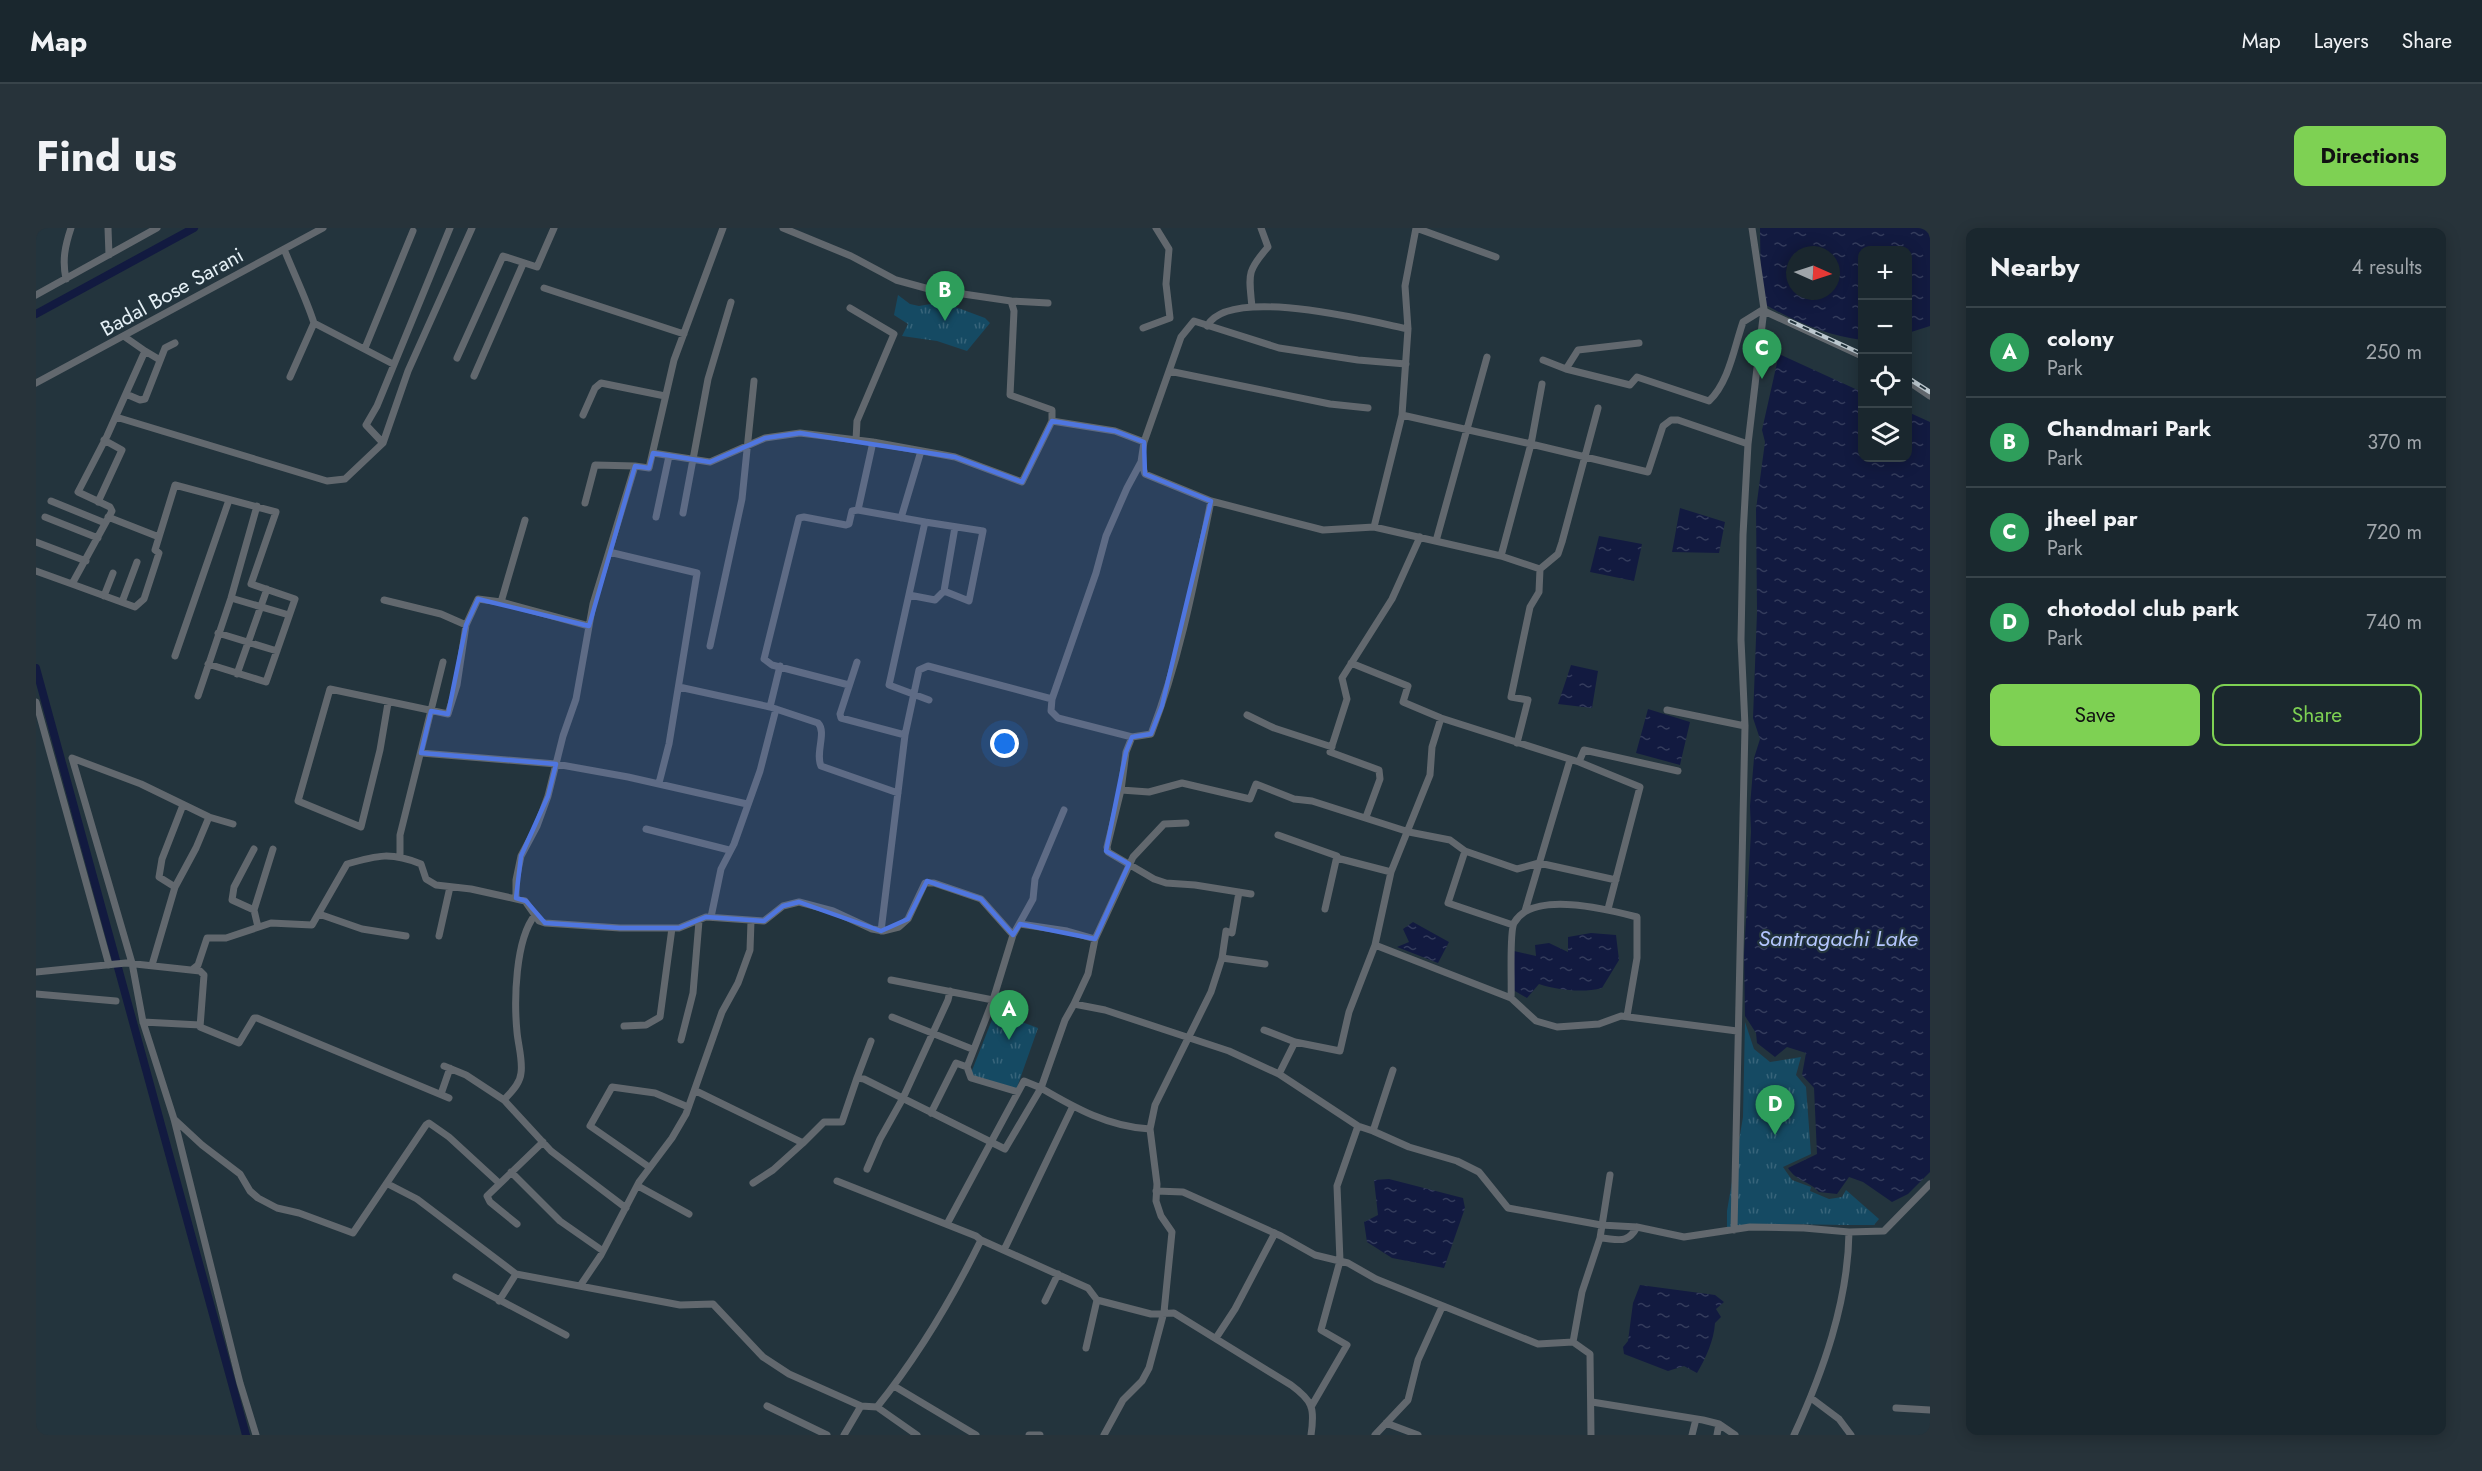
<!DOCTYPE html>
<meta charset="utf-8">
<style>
body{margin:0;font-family:Jost,sans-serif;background:#27333a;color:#f1f3f6}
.controls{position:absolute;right:18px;top:18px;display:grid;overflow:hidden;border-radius:12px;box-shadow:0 3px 15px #0003}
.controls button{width:54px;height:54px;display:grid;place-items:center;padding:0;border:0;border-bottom:2px solid #38444a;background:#1a272e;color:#f1f3f6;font:30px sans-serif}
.compass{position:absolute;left:1750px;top:18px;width:54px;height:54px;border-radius:50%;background:#1a272e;box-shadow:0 3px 15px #0003;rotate:93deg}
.you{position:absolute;left:969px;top:516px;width:21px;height:21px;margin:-15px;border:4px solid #fff;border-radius:50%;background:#1a73e8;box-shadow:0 0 0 9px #1a73e833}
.badge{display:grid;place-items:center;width:39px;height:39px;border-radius:50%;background:#7ed153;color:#fff;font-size:20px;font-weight:700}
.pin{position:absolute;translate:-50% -50px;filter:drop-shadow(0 2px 3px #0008)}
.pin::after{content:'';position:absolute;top:32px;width:21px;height:18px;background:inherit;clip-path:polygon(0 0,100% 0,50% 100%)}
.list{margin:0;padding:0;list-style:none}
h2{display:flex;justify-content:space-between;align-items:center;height:78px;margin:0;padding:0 24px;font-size:26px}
h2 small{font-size:20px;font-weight:400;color:#9fa5aa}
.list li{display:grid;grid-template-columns:39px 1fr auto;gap:18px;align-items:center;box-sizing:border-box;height:90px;padding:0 24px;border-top:2px solid #38444a}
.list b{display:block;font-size:22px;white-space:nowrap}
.list p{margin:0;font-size:20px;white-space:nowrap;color:#9fa5aa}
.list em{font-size:20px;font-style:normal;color:#9fa5aa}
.actions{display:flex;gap:12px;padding:18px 24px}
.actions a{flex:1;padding:14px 0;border:2px solid #7ed153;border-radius:12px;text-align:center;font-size:21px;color:#7ed153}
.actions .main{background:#7ed153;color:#111}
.icon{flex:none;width:33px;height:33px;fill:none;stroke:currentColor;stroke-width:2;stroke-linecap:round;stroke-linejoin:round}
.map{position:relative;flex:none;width:1894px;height:1207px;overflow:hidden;border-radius:12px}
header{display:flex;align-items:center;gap:36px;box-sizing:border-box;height:84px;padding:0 30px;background:#1a272e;border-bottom:2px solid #38444a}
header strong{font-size:28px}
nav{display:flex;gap:33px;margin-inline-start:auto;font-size:21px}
.intro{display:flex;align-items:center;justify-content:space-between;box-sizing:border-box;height:144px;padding:0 36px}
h1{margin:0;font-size:42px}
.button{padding:15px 27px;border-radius:12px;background:#7ed153;color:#111;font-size:21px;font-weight:700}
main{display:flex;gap:36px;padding:0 36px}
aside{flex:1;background:#1a272e;border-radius:12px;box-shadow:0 3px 15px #0003}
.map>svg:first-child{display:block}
.park{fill:url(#park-tufts)}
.water{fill:url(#water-ripples);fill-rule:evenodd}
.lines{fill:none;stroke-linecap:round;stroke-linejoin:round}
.canal{stroke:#121a40;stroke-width:8}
.minor{stroke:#62686e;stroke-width:7}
.rail-casing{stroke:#bcc8cf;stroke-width:4.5}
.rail{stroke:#23343d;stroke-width:2;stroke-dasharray:7;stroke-linecap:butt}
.marked{fill:#4f76e0;fill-opacity:0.2;stroke:#4f76e0;stroke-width:4.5;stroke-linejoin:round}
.labels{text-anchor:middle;stroke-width:4.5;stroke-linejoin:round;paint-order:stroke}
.street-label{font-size:21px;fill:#e5f0f6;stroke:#23343d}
.water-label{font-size:22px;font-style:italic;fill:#b4c6fe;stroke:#23343d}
</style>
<header>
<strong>Map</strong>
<nav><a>Map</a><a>Layers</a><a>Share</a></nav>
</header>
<div class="intro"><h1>Find us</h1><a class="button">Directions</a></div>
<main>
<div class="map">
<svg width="1894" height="1207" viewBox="0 0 1894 1207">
<defs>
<pattern id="park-tufts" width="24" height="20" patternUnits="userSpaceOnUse" patternTransform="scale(1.5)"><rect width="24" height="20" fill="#154a63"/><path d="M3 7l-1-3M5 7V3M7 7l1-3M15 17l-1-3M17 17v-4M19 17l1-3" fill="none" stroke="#37647a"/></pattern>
<pattern id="water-ripples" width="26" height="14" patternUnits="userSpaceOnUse" patternTransform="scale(1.5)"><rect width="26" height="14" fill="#121a40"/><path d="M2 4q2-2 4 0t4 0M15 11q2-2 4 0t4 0" fill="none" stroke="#343c5c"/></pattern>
</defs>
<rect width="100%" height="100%" fill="#23343d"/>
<!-- park -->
<path class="park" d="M862 67 874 76 883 78 906 74 949 90 954 95 931 123 901 113 866 108 872 96 858 87Z
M959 784 1002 800 979 865 933 850Z
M1709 794 1718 821 1734 834 1765 829 1760 847 1770 859 1775 926 1747 939 1756 952 1775 959 1774 963 1793 971 1806 969 1810 962 1843 991 1838 997C1789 998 1740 992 1691 1003V983L1707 889Z"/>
<!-- water -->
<path class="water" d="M1724 0H1894V98L1872 105V22H1826V112C1791 108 1755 92 1725 74ZM1759 27H1795V63H1759Z
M1743 126 1826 164V230H1872V184L1894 194V944L1872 966 1856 974 1827 954 1813 949 1801 966 1783 964C1772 952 1761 954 1752 940L1781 926 1778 860 1766 847 1770 825 1751 819 1739 829 1721 815 1720 805 1709 788 1708 727 1715 604 1714 578 1718 530 1724 511 1717 490 1721 384 1720 281 1729 214 1726 202Z
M1644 280 1689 294 1683 325 1636 324Z
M1563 308 1606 316 1598 353 1554 344Z
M1535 437 1562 443 1556 480 1522 476Z
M1612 481 1654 494 1644 537 1600 525Z
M1377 694 1413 714 1402 735 1361 719 1373 714 1367 701Z
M1555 705 1580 707 1583 732 1566 760C1547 765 1521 762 1503 756L1491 770 1472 759 1478 723 1500 728 1499 717 1513 715 1532 724V709Z
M1353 951 1427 970 1429 980 1408 1040 1356 1030 1331 1014 1328 994 1342 987 1338 952Z
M1604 1057 1679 1067 1688 1074 1680 1081 1685 1089 1679 1095C1678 1112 1670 1130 1661 1145L1648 1138 1632 1143 1588 1126 1587 1119 1592 1113 1597 1075Z"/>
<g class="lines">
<!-- canal -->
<path class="canal" d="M0 86 158 0
M0 440 210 1207"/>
<!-- minor -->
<path class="minor" d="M72 0 73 27
M747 0 815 28 860 52 893 61 975 73 978 83 974 167 1016 182V193L1079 203 1108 214 1105 234 1109 246 1175 273 1287 302 1338 299 1465 328 1495 216 1612 244 1627 198 1635 192H1642L1712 216
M248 21C258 46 270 70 278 95L357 136
M30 51C26 32 29 18 35 0
M508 60 648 106
M0 67 121 0
M975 73 1012 75
M1216 79C1213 47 1210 44 1232 19L1225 0
M814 80 858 106 821 193 820 212
M1728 83 1826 128
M1171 98C1193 57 1333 93 1372 101
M1107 100 1134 90 1130 56 1133 21 1120 0
M1603 115 1542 122 1530 141 1594 157 1601 149 1673 173C1693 154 1698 120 1707 94L1728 81
M329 120 377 3
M109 123 124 132
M421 130 467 28 501 39 518 0
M1507 132 1530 141
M1133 143 1294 176 1332 180
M438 148 487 36
M254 149 278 95
M1872 153 1894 168
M0 155 287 0
M90 166 104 172 109 171 129 120 139 115
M547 187 559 160 565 155 629 168
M1366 187 1372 101 1369 58 1380 0 1460 29
M80 189 291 253 309 251 347 215 372 143 436 0
M837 214 822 282 889 294 853 457 893 472
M1108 214 1145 109 1158 93 1243 120 1322 132 1370 136
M347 215 330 197 341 178 414 0
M617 225 674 234 729 210 764 205 837 214 919 229 986 254 1016 193
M1105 234 1091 260 1070 308 1060 345 1016 471 1015 483 1022 490 1096 509 1115 506C1144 431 1159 351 1175 273
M15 273 69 295
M62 274 86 222 68 212
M549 275 559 237 599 238
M647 285 672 151 695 74
M9 289 62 310
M620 289 633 228
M865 290 885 223
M1338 299 1366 187 1495 216 1506 156
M123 309 139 257 240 284 215 356 259 371 230 454 172 436
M1400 313 1451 129
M0 314 50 333
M573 324 661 345 633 516 623 555
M1465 328 1504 341
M0 343 36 356 76 283 74 279 42 264 71 208 109 123 89 109
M36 356 99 379 108 371 123 325 119 322 123 309 72 289
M908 363 919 299
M873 367 899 372 908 363 933 373 947 303 889 294
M68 368 77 345
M195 370 253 387
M348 372 405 386 430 397
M86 374 101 334
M465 374 489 292
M182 405 241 423
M674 418 706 271 718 153
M139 428 193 272
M821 434 804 486 805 490 869 507
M1315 435 1372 458 1367 474 1405 490 1543 534 1604 559 1572 681
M201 446 231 361
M813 457 736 437 728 431 763 290 768 289 810 297 813 296 816 283 822 282
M643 459 734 479 782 495C791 504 779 525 785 538L862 565
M162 468 195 370 221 278
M0 474 73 737
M352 475 344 522 325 599 262 573 294 461 412 486 421 457 430 397 442 371 465 374 553 398
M734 479 744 438
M1631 482 1709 498
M1211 487 1238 500 1296 519
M1096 509 1090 524 1085 562 1071 619 1072 624 1118 651 1130 655 1159 657 1215 666
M1481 515 1492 472 1475 469 1494 379 1503 364 1504 341 1522 326 1526 314 1562 180
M385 525 520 536 592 549 711 576
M1543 534 1548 522 1642 543
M1085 562 1113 564 1146 555 1214 571 1220 556 1258 571 1276 573 1373 604 1414 612 1429 623
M1330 589 1344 551 1343 542 1294 524 1311 471 1306 450 1356 371 1384 309
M1150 595 1128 596 1097 629 1059 711 1052 746 1038 776 1069 782 1193 823 1243 846 1322 898 1337 903 1373 919 1421 933 1443 944 1472 980 1565 997 1601 999 1648 1009 1714 999 1768 1000 1813 1004 1848 1003 1894 956
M197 596 173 589 105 556 36 530 96 735 107 794 138 891 204 1155 220 1207
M610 601 693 622
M1242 607 1301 628 1289 681
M218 621 198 659 196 672 218 682
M364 627V607L407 434
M1301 630 1355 644
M139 659 123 649 126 631 147 577
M480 670V652L485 628 501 598 512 568 527 508 540 471 557 376 599 238 613 240 638 132 687 0
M1489 683 1534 532
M283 686 326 701 370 708
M675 689 685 641 698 616 724 543 740 481
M984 696 1031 703 1059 711
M1477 697 1412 675 1429 623 1481 641 1503 635 1580 652
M222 699 218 682 237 621
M845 703 869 507 883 442 892 438 1016 471
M403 708 414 659
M1339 717 1475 770 1500 793 1521 799 1563 796 1585 788 1701 803
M1186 730 1229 736
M116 737 139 659 160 620 173 589
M157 741 162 737 171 710H190L235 695 276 697 311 636C342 627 355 624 385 636L390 651 400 657 435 661 489 673 503 693 509 695 584 700H643L670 689 728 693 747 678 763 674 797 683 836 701 847 703 863 699 872 691 889 655H898L945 671 977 707
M0 744 90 735 164 743 168 747 164 799 203 815 218 790H221L413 870
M855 752 957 772
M0 766 80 773
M1475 770C1476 756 1473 705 1478 695 1496 662 1571 681 1601 689V730L1591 788
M856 789 936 821
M107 794 164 797
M588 798 610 797 624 789 636 700
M1228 802 1259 814 1304 823 1313 784 1339 717 1355 644 1394 547 1396 519 1405 490
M645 812 657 765 663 693
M408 838 430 847 468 872 515 923 590 980
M1243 846 1259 814
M821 850 835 813
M660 863 767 915 737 942 717 955
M982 864 935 850 931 839 957 772 977 707 997 671 999 651 1028 582
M405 866 414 840
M468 872C475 864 484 856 485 845 487 833 482 816 481 804 478 773 479 712 499 687
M895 885 920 835 931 839
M138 891 166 917 204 946 214 963 222 970 241 980 263 985 317 1005 390 897 393 895 413 909 463 955
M1337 903 1357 842
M767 915 788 894H806L821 850 828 851 969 921 1005 860C1039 880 1073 899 1114 901
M613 939 554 898 576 859 619 865 652 879
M831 941 844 911 867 870 912 772 914 763
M475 944 524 993 567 1023
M801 953 940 1008 945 1012 1052 1060 1061 1072 1115 1086 1138 1085 1255 1157C1277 1173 1279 1180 1275 1207
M352 956 381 971 480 1046 644 1077 677 1076 727 1129 753 1146 825 1178 841 1179 881 1207
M602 958 653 986
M1120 963 1147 964 1245 1008 1279 1027 1312 1035 1340 1051 1502 1116 1537 1114 1554 1126 1555 1207
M481 996 454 974 451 968 507 914
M911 996 988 853 1005 860 1029 792 1038 776
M1698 1002 1709 498 1705 412 1707 307 1712 216 1728 81 1716 0
M1564 1010C1582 1011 1591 1017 1601 999
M968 1022 1037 878
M420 1049 530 1107
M544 1058 565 1027 603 954 636 910 650 886 686 784 702 755 714 722 715 693
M463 1073 480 1046
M1009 1073 1022 1046
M1180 1110 1199 1081 1239 1005
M1537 1114 1546 1064 1564 1010 1574 947
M1050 1120 1061 1072
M858 1158 940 1207
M1775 1170 1803 1191 1815 1207
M1556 1174 1667 1192 1683 1196 1699 1207
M731 1178 791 1207
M841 1179C882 1128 916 1071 945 1012
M1275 1179 1311 1117 1285 1102 1304 1033 1301 958 1322 898
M1860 1180 1894 1182
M1350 1195 1382 1207
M808 1207 825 1178
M993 1207H1004
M1068 1207 1087 1172 1106 1153 1113 1140 1128 1084 1136 1004 1125 988 1120 973 1121 956 1114 901 1119 877 1175 764 1186 730 1190 703 1196 705 1203 664
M1339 1207 1372 1172 1382 1132 1406 1079
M1656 1207 1660 1191
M1681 1207 1683 1196
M1758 1207C1787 1144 1812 1074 1813 1004"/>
<defs>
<path id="rail" d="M1754 93 1826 126
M1872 150 1894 164"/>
</defs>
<!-- rail casing -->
<use href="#rail" class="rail-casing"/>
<!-- rail -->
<use href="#rail" class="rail"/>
</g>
<!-- marked area -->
<path class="marked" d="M1016 193 1079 203 1108 214 1109 246 1175 273 1126 478 1115 506 1096 509 1090 524 1070 623 1093 636 1059 711 984 696 977 707 945 671 891 653 872 691 845 703 763 674 747 678 728 693 670 689 643 700H584L509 695 490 673 480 670 485 628 512 568 520 536 385 525 395 483 412 486 430 397 442 371 553 398 599 238 613 240 617 225 674 234 729 210 764 205 919 229 986 254Z"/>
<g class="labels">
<!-- street labels -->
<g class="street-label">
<text transform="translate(136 64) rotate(-29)" y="7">Badal Bose Sarani</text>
</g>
<!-- water labels -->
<g class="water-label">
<text x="1802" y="718">Santragachi Lake</text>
</g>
</g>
</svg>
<div class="controls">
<button>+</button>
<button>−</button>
<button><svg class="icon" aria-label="locate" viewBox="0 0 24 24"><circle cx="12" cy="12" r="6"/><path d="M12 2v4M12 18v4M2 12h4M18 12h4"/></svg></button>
<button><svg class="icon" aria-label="layers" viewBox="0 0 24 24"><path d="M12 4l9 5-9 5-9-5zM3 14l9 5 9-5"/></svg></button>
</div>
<svg class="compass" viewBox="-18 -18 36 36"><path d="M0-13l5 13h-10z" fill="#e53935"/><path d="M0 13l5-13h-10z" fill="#9fa5aa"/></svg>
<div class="you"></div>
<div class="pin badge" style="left:973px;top:812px;background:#2e9e5b">A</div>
<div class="pin badge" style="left:909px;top:93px;background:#2e9e5b">B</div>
<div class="pin badge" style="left:1726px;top:151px;background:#2e9e5b">C</div>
<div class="pin badge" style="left:1739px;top:907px;background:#2e9e5b">D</div>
</div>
<aside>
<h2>Nearby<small>4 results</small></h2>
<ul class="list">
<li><span class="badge" style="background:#2e9e5b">A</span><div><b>colony</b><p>Park</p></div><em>250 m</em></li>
<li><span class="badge" style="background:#2e9e5b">B</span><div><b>Chandmari Park</b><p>Park</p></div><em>370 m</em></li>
<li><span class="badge" style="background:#2e9e5b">C</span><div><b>jheel par</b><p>Park</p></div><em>720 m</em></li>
<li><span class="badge" style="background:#2e9e5b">D</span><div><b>chotodol club park</b><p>Park</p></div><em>740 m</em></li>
</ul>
<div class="actions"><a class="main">Save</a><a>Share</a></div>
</aside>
</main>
